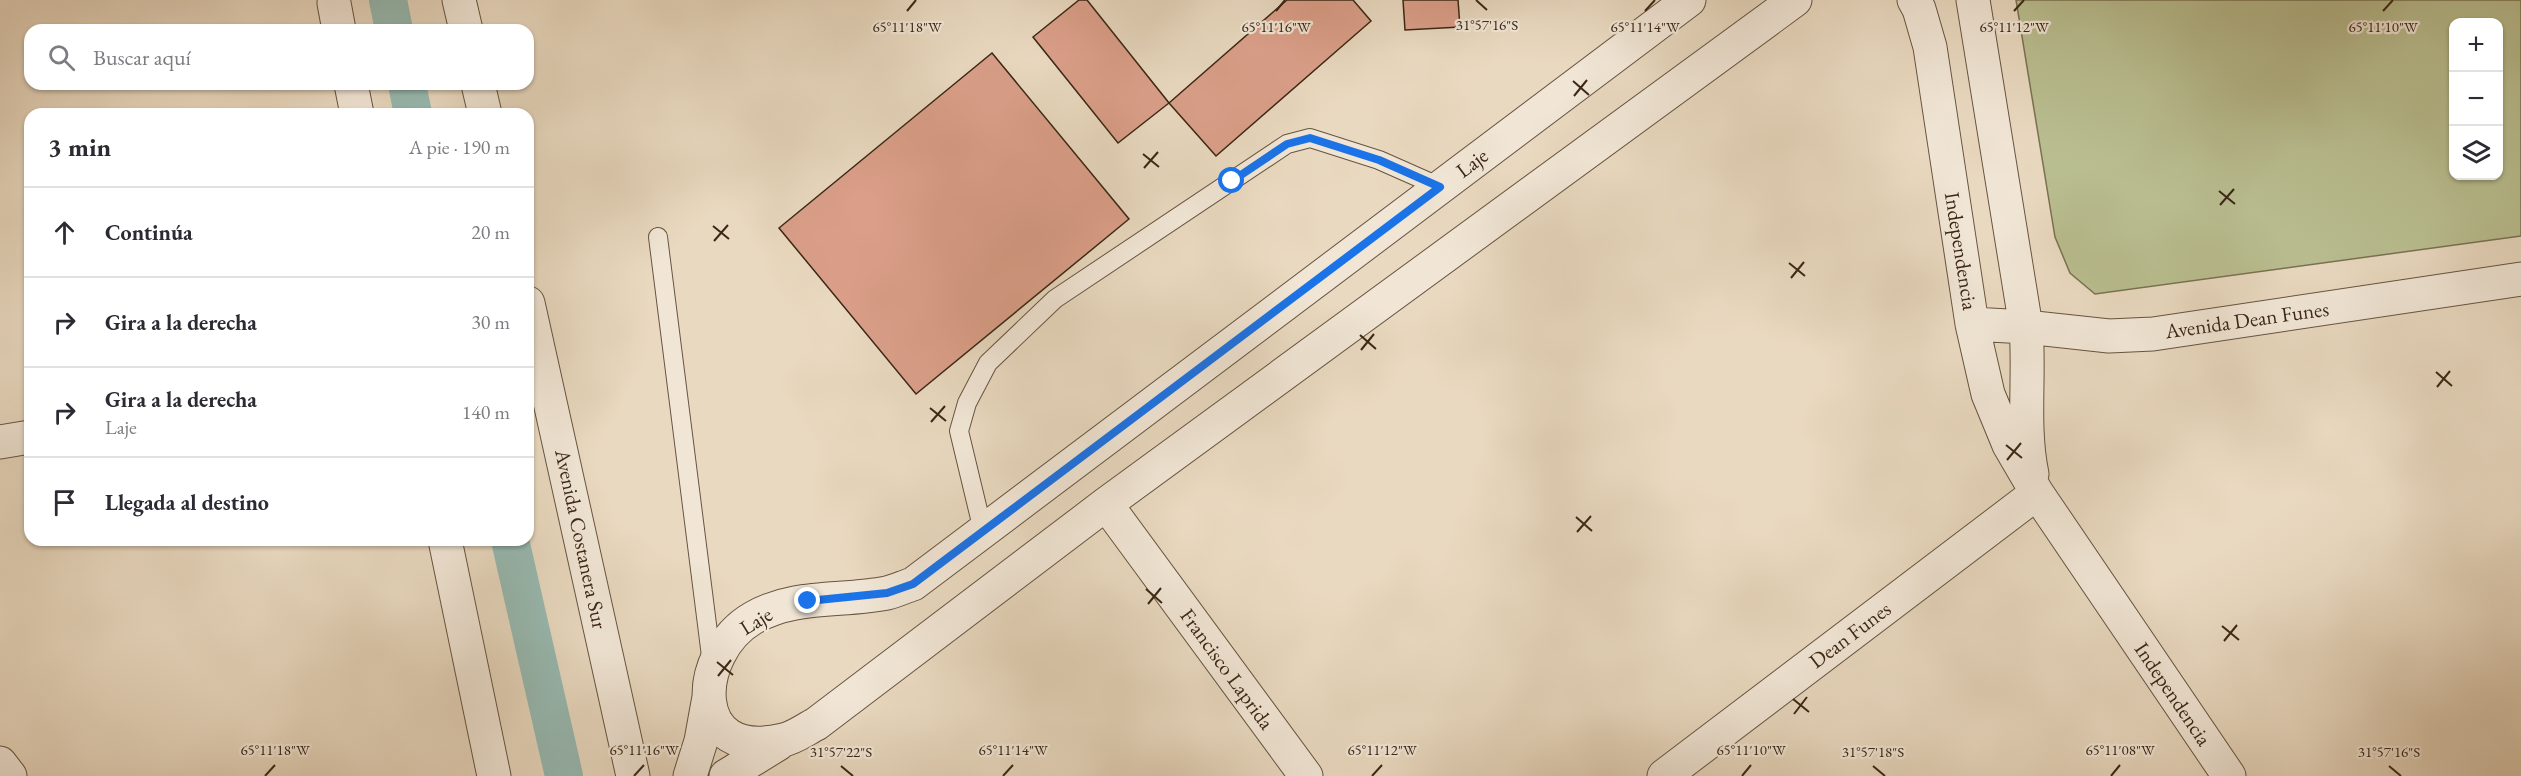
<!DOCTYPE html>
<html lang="es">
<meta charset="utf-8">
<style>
body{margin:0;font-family:"EB Garamond",serif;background:#f2f2f3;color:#2b2b33}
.controls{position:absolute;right:18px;top:18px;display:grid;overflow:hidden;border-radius:12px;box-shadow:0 2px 4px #0004}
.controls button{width:54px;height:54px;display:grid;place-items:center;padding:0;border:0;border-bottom:2px solid #e1e1e2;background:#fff;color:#2b2b33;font:30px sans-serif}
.stop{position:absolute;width:18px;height:18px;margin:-14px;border:4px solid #1a73e8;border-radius:50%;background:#fff}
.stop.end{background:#1a73e8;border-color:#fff;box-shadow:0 2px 6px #0008}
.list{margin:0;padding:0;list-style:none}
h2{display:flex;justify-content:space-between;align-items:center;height:78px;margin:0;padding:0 24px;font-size:26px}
h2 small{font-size:20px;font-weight:400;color:#7c7c81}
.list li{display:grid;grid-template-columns:39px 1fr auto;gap:18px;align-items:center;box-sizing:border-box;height:90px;padding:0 24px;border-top:2px solid #e1e1e2}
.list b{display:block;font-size:22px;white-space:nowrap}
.list p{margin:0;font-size:20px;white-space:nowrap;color:#7c7c81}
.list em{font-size:20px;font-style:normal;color:#7c7c81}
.icon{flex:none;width:33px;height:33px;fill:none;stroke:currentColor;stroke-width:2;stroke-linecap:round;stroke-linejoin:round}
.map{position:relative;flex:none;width:2521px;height:776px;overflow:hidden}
.search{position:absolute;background:#fff;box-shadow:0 2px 4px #0004;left:24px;top:24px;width:510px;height:66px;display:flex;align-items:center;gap:15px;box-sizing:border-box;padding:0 21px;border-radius:18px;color:#7c7c81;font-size:22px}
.panel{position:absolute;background:#fff;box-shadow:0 2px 4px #0004;left:24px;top:108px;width:510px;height:438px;border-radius:18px}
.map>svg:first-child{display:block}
.green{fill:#b9be90;stroke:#7a7252;stroke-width:1.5;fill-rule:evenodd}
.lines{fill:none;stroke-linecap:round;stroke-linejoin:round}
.canal{stroke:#97bab2;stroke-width:38}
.building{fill:#db9f89;stroke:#3a2715;stroke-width:1.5}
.lane-casing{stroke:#665440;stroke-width:20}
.street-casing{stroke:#665440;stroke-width:35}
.lane{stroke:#f1e6d6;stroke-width:18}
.street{stroke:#f1e6d6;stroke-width:33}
.route{stroke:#1a73e8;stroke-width:8}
.ticks{fill:none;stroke:#3a2715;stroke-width:2}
.labels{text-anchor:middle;stroke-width:4.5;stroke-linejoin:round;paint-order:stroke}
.street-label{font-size:21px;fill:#3a2715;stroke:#f1e6d6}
.ticks-label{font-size:15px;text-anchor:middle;fill:#3a2715;stroke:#f1e6d6;stroke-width:4.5;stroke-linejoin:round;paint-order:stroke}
</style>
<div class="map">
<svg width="2521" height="776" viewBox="0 0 2521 776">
<rect width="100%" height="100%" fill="#e9d9c0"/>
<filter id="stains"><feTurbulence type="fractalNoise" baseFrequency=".00333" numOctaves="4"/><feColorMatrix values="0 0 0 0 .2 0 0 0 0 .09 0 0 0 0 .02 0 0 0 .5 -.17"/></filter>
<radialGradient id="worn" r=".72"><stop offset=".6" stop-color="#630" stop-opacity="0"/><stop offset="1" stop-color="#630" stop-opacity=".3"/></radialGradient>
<!-- green -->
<path class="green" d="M2016 0H2521V236L2095 294 2070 273 2055 237ZM2454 22H2498V176H2454Z"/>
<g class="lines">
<!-- canal -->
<path class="canal" d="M388 0 394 30
M407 84 413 114
M510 540 564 776"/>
</g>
<!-- building -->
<path class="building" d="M1079 0H1087L1169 103 1118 143 1033 37Z
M1287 0H1353L1371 21 1216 156 1169 103Z
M1403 0H1458L1460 27 1405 30Z
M992 53 1129 219 916 394 779 228Z"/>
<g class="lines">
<defs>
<path id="lane" d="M658 237 712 664
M983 531 959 431 967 403 988 363 1055 299 1287 144 1310 138 1379 160 1440 187"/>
<path id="street" d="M459 0 466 30
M1689 0 913 584C904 587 895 591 887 593 842 602 794 594 753 618 693 653 687 763 783 740 794 738 806 729 816 724L1106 504 1795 0
M1914 0 1919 9 1930 47 1972 324 1988 394 2009 445 2037 493 2229 776
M1973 0 2026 327C2030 375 2022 426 2032 474
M334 3 339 30
M351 84 357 114
M478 84 485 114
M528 303 633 776
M1972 324 2026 327 2109 336 2153 334 2521 279
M0 442 30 437
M1106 504 1306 776
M445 540 494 776
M0 763 10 776
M690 776 701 741 709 697
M726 776 778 744
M1664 776 2037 493"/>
</defs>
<!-- lane casing -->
<use href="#lane" class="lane-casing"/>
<!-- street casing -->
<use href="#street" class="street-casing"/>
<!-- lane -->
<use href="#lane" class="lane"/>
<!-- street -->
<use href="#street" class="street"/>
</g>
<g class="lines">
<!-- route -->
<path class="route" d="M808 601 887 593 913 584 1440 187 1379 160 1310 138 1287 144 1232 181"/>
</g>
<!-- ticks -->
<path class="ticks" d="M1476 0 1487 10M907 11 916 0M1276 11 1285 0M1645 11 1655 0M2014 11 2024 0M2383 11 2393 0M1573 81 1589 95M1574 96 1587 80M1143 154 1159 167M1144 168 1158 152M2219 191 2235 204M2220 205 2234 189M713 226 729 239M714 241 728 225M1789 263 1805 276M1791 278 1804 262M1360 335 1376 349M1361 350 1374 334M2436 372 2452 386M2437 387 2450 371M930 408 946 421M931 422 945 406M2006 445 2022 458M2007 460 2021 443M1576 517 1592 531M1577 532 1591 516M1146 589 1162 603M1148 604 1161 588M2222 626 2239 640M2224 641 2237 625M717 662 733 675M718 676 731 660M1793 699 1809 712M1794 714 1807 697M841 766 853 776M1873 766 1885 776M2389 766 2401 776M265 776 275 765M634 776 644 765M1003 776 1013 765M1372 776 1382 765M1742 776 1751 765M2111 776 2120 765"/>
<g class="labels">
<!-- street labels -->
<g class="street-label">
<text transform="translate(1472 163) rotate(-37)" y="7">Laje</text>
<text transform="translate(1961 251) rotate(81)" y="7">Independencia</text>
<text transform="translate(2247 320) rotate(-8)" y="7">Avenida Dean Funes</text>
<text transform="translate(581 539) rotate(78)" y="7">Avenida Costanera Sur</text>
<text transform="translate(756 621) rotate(-32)" y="7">Laje</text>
<text transform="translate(1850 635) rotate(-37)" y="7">Dean Funes</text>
<text transform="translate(1227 669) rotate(54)" y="7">Francisco Laprida</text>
<text transform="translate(2173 694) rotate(56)" y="7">Independencia</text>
</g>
</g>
<g class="ticks-label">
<text x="1487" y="30">31°57'16"S</text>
<text x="907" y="32">65°11'18"W</text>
<text x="1276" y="32">65°11'16"W</text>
<text x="1645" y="32">65°11'14"W</text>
<text x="2014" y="32">65°11'12"W</text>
<text x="2383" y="32">65°11'10"W</text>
<text x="275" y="755">65°11'18"W</text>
<text x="644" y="755">65°11'16"W</text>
<text x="1013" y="755">65°11'14"W</text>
<text x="1382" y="755">65°11'12"W</text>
<text x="1751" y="755">65°11'10"W</text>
<text x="2120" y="755">65°11'08"W</text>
<text x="841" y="757">31°57'22"S</text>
<text x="1873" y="757">31°57'18"S</text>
<text x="2389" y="757">31°57'16"S</text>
</g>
<rect width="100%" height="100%" filter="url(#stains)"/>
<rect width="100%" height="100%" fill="url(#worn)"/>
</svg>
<div class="controls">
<button>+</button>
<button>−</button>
<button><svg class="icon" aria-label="layers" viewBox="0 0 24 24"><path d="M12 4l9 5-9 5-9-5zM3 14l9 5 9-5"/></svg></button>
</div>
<div class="stop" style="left:1232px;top:181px"></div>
<div class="stop end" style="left:808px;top:601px"></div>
<div class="search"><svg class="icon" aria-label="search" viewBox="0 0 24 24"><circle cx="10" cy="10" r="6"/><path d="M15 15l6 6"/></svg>Buscar aquí</div>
<section class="panel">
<h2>3 min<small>A pie · 190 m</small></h2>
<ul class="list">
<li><svg class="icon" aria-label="ahead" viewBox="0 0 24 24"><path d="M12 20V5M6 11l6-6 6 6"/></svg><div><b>Continúa</b></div><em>20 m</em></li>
<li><svg class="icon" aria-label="right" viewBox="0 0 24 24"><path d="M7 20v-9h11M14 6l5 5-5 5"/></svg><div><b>Gira a la derecha</b></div><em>30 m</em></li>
<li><svg class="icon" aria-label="right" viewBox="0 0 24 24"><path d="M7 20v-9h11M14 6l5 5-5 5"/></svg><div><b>Gira a la derecha</b><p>Laje</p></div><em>140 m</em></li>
<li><svg class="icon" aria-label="arrive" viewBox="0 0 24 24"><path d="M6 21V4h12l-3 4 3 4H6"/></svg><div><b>Llegada al destino</b></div></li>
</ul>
</section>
</div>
